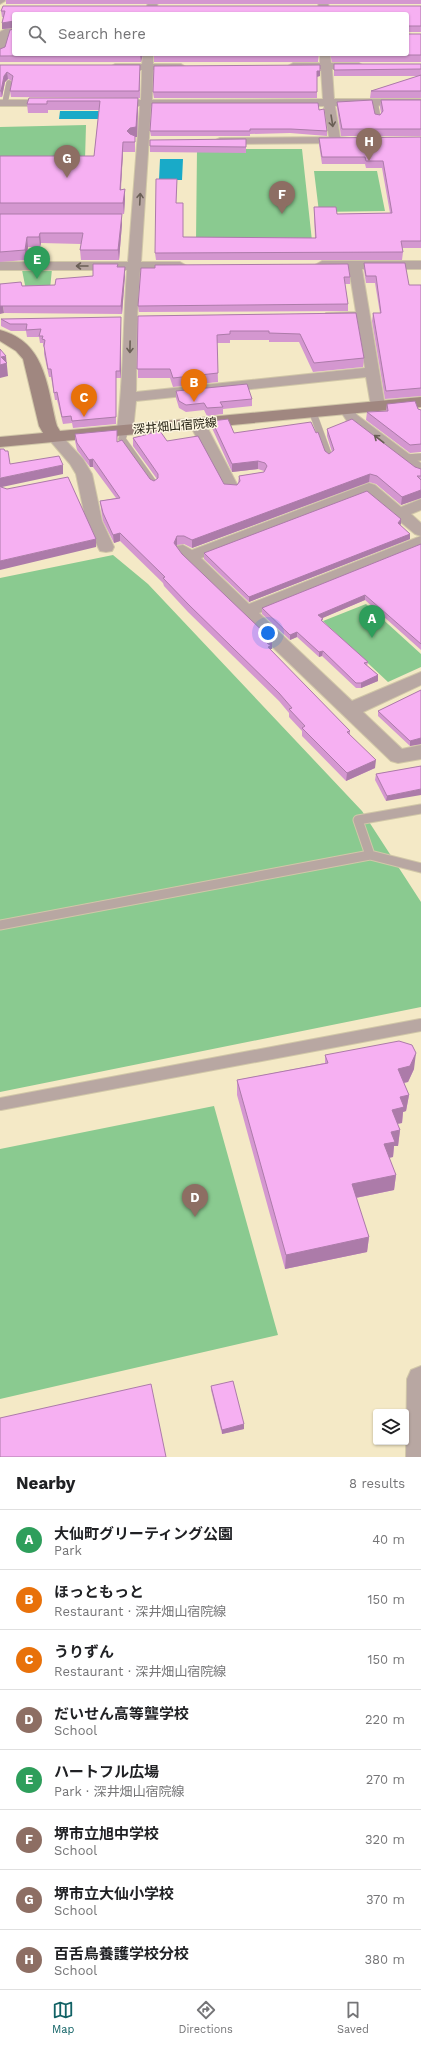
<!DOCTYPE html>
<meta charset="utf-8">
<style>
body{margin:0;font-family:"Work Sans","Noto Sans JP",sans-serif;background:#f2f2f2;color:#202124}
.controls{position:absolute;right:12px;bottom:12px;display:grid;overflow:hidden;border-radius:4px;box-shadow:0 1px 3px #0004}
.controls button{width:36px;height:36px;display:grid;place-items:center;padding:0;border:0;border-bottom:1px solid #e0e0e0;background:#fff;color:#202124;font:20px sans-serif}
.you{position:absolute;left:268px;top:633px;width:14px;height:14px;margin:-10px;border:3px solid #fff;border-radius:50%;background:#1a73e8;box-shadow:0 0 0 6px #1a73e833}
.badge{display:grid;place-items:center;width:26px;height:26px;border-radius:50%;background:#116265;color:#fff;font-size:13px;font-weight:700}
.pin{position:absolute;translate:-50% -33px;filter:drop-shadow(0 1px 2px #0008)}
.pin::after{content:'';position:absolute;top:21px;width:14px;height:12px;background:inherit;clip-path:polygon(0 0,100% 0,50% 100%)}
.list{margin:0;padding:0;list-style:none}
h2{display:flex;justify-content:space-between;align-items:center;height:52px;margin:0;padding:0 16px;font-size:17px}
h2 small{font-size:13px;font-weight:400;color:#757577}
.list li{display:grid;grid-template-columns:26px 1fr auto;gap:12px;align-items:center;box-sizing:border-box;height:60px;padding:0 16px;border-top:1px solid #e0e0e0}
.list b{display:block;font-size:15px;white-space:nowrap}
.list p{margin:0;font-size:13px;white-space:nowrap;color:#757577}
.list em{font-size:13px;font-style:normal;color:#757577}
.icon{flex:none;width:22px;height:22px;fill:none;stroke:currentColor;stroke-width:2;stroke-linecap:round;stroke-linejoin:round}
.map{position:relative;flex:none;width:421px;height:1457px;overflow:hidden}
.search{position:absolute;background:#fff;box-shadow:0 1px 3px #0004;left:12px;right:12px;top:12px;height:44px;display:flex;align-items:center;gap:10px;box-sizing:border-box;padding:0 14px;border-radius:4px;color:#757577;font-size:15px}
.sheet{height:532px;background:#fff}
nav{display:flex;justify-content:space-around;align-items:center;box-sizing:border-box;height:56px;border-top:1px solid #e0e0e0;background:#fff;font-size:11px;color:#757577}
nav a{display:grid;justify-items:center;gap:2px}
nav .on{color:#116265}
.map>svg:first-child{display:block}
.green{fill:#8aca90}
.water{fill:#19aac8}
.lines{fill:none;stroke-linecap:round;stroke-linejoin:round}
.lane-far3-casing{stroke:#d1c7a8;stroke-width:6}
.lane-far2-casing{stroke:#d1c7a8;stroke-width:8}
.lane-far1-casing{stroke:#d1c7a8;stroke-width:11}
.lane-casing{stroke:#d1c7a8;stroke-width:14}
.street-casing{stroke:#d1c7a8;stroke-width:2}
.secondary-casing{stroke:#d1c7a8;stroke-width:2}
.lane-far3{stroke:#b8a7a2;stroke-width:5.5}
.lane-far2{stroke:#b8a7a2;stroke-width:7}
.lane-far1{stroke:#b8a7a2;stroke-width:9}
.lane{stroke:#b8a7a2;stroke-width:12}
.street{fill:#b8a7a2;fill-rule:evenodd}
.secondary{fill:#a08780;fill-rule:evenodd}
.wall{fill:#d497d0}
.shaded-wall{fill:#ac7ba9}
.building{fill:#f6b0f2;stroke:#ac7ba9}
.oneway{stroke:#6a5f56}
.labels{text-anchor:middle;stroke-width:3;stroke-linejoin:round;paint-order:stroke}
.far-street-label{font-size:12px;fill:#1b170a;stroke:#fdf6e1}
</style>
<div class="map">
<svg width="421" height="1457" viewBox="0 0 421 1457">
<rect width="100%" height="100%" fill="#f4e9c6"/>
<!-- green -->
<path class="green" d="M86 125 85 160 0 162V127Z
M197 149H302L312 241H196Z
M314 171H377L385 211 319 212Z
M52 269 50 289 26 290 22 270Z
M113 555 148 584 362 811 421 902V1007L0 1092V578Z
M366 604 421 654V667L388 682 323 621Z
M214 1106 278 1335 0 1399V1149Z"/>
<!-- water -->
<path class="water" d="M60 111H107L106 119H59Z
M160 159H183L182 180H159Z"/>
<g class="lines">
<defs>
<path id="lane-far3" d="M375 102 378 118
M5 103 9 83"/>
<path id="lane-far2" d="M313 413 329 457
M125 430 122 439 154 484
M404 458 421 457"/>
<path id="lane-far1" d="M370 855 358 820 421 809
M0 925 370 855 421 868"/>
<path id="lane" d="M0 1104 421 1025"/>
<path id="street" d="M0 0H5V1L0 4Z
M148 0H158L156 14H146Z
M318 0H328L329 14H319Z
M5 29H14V35H9L5 52 0 55V32Z
M143 54H153V64H181L186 67 181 70H153L152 100 323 99 321 69H293L288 66 293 63H320V54H330L331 63H359L364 66 359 69H332L334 99H421V105L335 106 340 137 349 138 351 140 345 143 220 144 214 141 220 138 329 137 324 106H151L141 262H180L187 266 180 270H140L137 318 136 392 365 368 357 320 326 319 324 316 326 313 356 312 349 269H322L315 265 322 261H421V269H362L385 406 383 409H373L371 406 366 377 136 401 133 430 130 433H120L117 430C124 377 123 323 127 270H0V262H128L140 106H112L106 103 112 100H141L142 70H115L110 67 115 64H142Z
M0 100H54L60 103 54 106H0Z
M346 405 351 406 357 415 421 463V476L415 474 347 421 339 409 341 406Z
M197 418 202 420 205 423 239 488 237 491H225L223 488 189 423 192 420Z
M54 431 59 433 83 459 92 474 102 521 114 547 112 551 106 552 100 551 98 547 86 521 76 474 70 464 46 436 49 433Z
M369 483 375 485 401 507 421 499V510L411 514 421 523V536L415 534 367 494 201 558 249 604 421 536V547L259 613 352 701 421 672V685L363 712 402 749 421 745V759L398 763 391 761 183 561 175 550 177 546 183 545 192 550Z
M421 1366V1457H406L407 1379 411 1370Z"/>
<path id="secondary" d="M0 330C46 342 47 387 57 426L60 431 421 397V407L0 447V437L43 433 39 426 23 359 16 351 0 341Z"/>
</defs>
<!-- lane-far3 casing -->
<use href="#lane-far3" class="lane-far3-casing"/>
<!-- lane-far2 casing -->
<use href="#lane-far2" class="lane-far2-casing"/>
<!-- lane-far1 casing -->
<use href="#lane-far1" class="lane-far1-casing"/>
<!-- lane casing -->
<use href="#lane" class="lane-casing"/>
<!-- street casing -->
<use href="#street" class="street-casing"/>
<!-- secondary casing -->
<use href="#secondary" class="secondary-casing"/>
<!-- lane-far3 -->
<use href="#lane-far3" class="lane-far3"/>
<!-- lane-far2 -->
<use href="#lane-far2" class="lane-far2"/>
<!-- lane-far1 -->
<use href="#lane-far1" class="lane-far1"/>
<!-- lane -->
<use href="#lane" class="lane"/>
<!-- street -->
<use href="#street" class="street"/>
<!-- secondary -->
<use href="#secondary" class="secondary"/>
</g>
<!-- wall -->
<path class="wall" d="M6 0H421V4H6Z
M421 6V32H407V14H14V28L2 29V23L3 17H2L1 11Z
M421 34V62H332L330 54H407Z
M5 47 143 54 141 62H0V49Z
M154 54H319L318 62H154Z
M334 64H421V98H370L371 91 418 76H334Z
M0 65H140V98L11 97 10 91 12 81 8 79 5 82 2 97H0Z
M320 76 317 77V98H154L153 92Z
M29 98H138V108L137 137H135V152H123L121 190 125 189V199L124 214H0V156H94L99 110H48V113H28L27 104Z
M381 100H421V136H341L337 108V102L380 115 381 113 380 107Z
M319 110 327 131V136L290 133 250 134V136H151L150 131Z
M421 137V248H402L403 252 402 260H156L155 253 177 179 176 203 183 237 315 238 314 214V207L337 214 390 213 382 168H366L365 164H322L319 145V138Z
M246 139V153L150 152V146Z
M0 214 122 224 119 260H81L80 250 81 244 41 243 40 247H28L26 260 0 262Z
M364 263 409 285H421V396L385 399 372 321 373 313H380L375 283H366L364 270Z
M118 264V267L125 275 122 314 4 313 0 284 22 286 55 285 93 276Z
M348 264 350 277V284H345L348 304V311L139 312 138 306Z
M356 313 364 358 363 367 313 372 299 342H269V340H230V343H217L218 382 173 387 170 378H138V316Z
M1 319 121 325V378H116V424L73 428 72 423 63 424 57 400H55L51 377H49L44 354V347L43 346V343H40L39 337H27L26 331H11L1 326Z
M176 391 252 399V406L223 409V414L207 416 204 410 186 412 179 408 176 398Z
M387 404 418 409 421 410V452L410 453 366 420 367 412 386 411Z
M212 421 234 433H316L325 451 329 454 332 452 327 436V429L415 467 421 469V498L401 505 376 484 369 482 192 548 184 544 177 545 176 546 182 554 272 640V649H270V650L350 731V735L375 768 346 781 302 736V731L289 717V713L279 701 188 612 164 586 163 583 120 541 114 543 103 521 101 509 100 501 116 498 93 467H90L77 450 75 441V434L117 442 150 479 154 481 157 479 133 446V438L167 441 224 484 237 485 238 483 239 476 264 472V471L258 469 232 472 212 428Z
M401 519V524L400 525 410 539 249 602 204 559V553Z
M421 544V650L365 600 322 618V621L368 662 367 666 378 675V681L361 688H356L322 656 319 657 297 637 290 640 262 614V608Z
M421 690V744L410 746 378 716V711Z
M421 766 386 801 375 780 376 774Z
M325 1055 414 1069 408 1082 404 1083 409 1095 406 1111 403 1112 402 1123 397 1124 400 1130 398 1146H394L393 1157 389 1158 396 1175 394 1190 356 1198 369 1237 367 1252 285 1269 237 1095V1080L325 1063Z
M211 1386 244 1424V1429L222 1434 211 1390Z"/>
<!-- shaded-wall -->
<path class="shaded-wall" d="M14 21V28L2 29V23Z
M141 54H143L141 62 140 55Z
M317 71H320V76L316 77Z
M7 72 8 79 5 82 2 97 1 91 4 76Z
M138 98V108L137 137H135V152V142L127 131Z
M123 142V152L120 199V190Z
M125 189V199L124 214 123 203Z
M122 214V224L119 260 118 250Z
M40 233 41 243 40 247 39 237Z
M27 237 28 247 26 260 25 250Z
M125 267V275L122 314 121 306Z
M0 306H3L4 313 0 314Z
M121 317V378L120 371Z
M6 356 8 376 0 378V365L1 357Z
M93 459V467H90L89 460Z
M258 461V469L232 472V464Z
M63 465V474L2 487 0 489V479L1 478Z
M370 474 369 482 192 548V540Z
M421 490V498L401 505 402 497Z
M401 519V524L397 528 398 523Z
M120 533V541L114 543 113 535Z
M410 534V539L249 602V597Z
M177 536V545L174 551V543Z
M96 539V547L0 570V561Z
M365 595V600L318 620V615Z
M297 632V637L290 640V635Z
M272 640V649H270V655L267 643Z
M323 651 322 656 319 657V652Z
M378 675V681L361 688V683Z
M421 738V744L410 746V741Z
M376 760 375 768 346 781 347 773Z
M421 789V795L386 801 387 796Z
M416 1053 414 1069 408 1082 396 1084 398 1069Z
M409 1095 406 1111 403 1112 402 1123 390 1125 392 1110 400 1097Z
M400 1130 398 1146H394L393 1157 382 1159 384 1144 391 1132Z
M396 1175 394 1190 350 1199 352 1184Z
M369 1237 367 1252 285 1269 286 1255Z
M244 1424V1429L222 1434V1430Z"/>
<!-- building -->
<path class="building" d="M3 6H421V26H407V14H14V22V21L2 23 5 11H1Z
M14 29V54H141L140 55 0 56V49L5 47 10 30Z
M407 34H421V55H333L332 54H407Z
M154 54H319V55H154Z
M334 64H421V69L334 70Z
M0 65H140L139 91H10L13 76 7 72 4 76 1 91H0Z
M320 65V71H317V92H153L154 66Z
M421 75V91H371Z
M29 98H138L136 127 130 128 127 131 130 134 135 136V142H123L120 190 125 189 123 203H0V156H94L100 101H47V104H27Z
M372 100 375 114 380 115 383 111 381 100H421V129H342L337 102Z
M152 103H318L319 110 324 109 327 131 291 129H250V131H150Z
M421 137V241H401L403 252 155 253 156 179H177L176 203H183V237L316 238 314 207H336L337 214 392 213 383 161H366L365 157H322L319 138Z
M246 139V147L150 146V140Z
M0 214H122L118 250H80L83 233H40L39 237H27L25 250 0 252Z
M364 263H405L409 285H421V388L386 391 373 313H381L376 276H366Z
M93 264H118L117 267H125L121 306H0V284L21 282 22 286 55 285 56 279 93 276Z
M348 264 350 277H344L348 304 138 306 141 268H155V265Z
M356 313 364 358 314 363 300 334 269 333V331H230V334L217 335 218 373 173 378 170 369H137L138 316Z
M121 317 120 371H116V417L72 421 71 416 62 417 57 392 54 393 51 369H48L44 346 45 340 42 339 43 336H39L41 329 26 330 27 324H10L1 319Z
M0 349 6 356 1 357 7 363 0 365Z
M247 384 252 399 220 402 223 407 207 408 204 403 186 405 179 401 176 391Z
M415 401 418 409 421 410V444L410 445 367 412 388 411 387 404Z
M228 419 234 433 311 422 316 433 318 432 325 451 329 454 334 450 327 429 352 419 415 467 421 469V476H417L421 480V490L402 497 377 476 370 474 192 540 184 536H177L174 543 182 554 272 640 267 643 271 646 268 647 350 731 347 732 376 760 347 773 302 728 305 726 289 709 292 708 279 693 188 604 163 578 165 577 120 533 113 535 103 513 100 501 120 498 93 459 89 460 77 443 75 434 117 430V442L122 440 150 479 154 481 158 478V474L133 438 160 431 167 441 198 436 224 484 237 485 240 481 239 476 264 472 267 466 265 463 258 461 232 464 212 421Z
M0 449H4L5 451H8L10 464 59 456 63 465 1 478 0 479Z
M68 477 96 539 0 561V486L1 487 7 489Z
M367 491 401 519 398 523 410 534 249 597 204 553Z
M421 544V644L365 595 318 615 323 619 321 620 368 662 364 663 378 675 361 683H356L323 651 319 652 297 632 290 635 262 608Z
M421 690V738L410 741 378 711Z
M421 766V789L387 796 376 774Z
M399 1041 412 1045 416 1053 410 1066 398 1069 409 1095 400 1097 404 1107 392 1110 400 1130 391 1132 395 1142 384 1144 396 1175 352 1184 369 1237 286 1255 237 1080 328 1063 325 1055Z
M233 1381 244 1424 222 1430 211 1386Z
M151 1384 166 1457H0V1418Z"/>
<!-- one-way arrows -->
<defs><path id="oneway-shaft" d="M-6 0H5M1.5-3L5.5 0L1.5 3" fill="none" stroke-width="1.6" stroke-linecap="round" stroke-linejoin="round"/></defs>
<g class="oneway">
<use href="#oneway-shaft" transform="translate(332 121) rotate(81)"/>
<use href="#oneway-shaft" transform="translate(140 199) rotate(-87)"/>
<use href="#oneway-shaft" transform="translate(82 266) rotate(180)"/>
<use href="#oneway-shaft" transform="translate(130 347) rotate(91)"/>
<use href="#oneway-shaft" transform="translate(379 439) rotate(-142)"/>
</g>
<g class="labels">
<!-- far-street labels -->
<g class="far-street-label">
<text transform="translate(175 426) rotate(-5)" y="4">深井畑山宿院線</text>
</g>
</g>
</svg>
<div class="controls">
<button><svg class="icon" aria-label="layers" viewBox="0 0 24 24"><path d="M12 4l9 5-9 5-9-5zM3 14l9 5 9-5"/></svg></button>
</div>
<div class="you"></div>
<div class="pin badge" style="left:372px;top:638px;background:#2e9e5b">A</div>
<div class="pin badge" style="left:194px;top:402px;background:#e8710a">B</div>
<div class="pin badge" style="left:84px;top:417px;background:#e8710a">C</div>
<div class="pin badge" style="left:195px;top:1217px;background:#8d6e63">D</div>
<div class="pin badge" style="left:37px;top:279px;background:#2e9e5b">E</div>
<div class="pin badge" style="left:282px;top:214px;background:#8d6e63">F</div>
<div class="pin badge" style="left:67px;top:178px;background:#8d6e63">G</div>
<div class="pin badge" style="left:369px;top:161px;background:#8d6e63">H</div>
<div class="search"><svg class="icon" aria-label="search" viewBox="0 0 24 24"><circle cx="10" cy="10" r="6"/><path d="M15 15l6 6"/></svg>Search here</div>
</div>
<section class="sheet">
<h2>Nearby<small>8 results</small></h2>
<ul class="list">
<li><span class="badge" style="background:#2e9e5b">A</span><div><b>大仙町グリーティング公園</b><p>Park</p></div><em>40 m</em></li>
<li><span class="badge" style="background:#e8710a">B</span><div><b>ほっともっと</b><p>Restaurant · 深井畑山宿院線</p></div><em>150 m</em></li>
<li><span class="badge" style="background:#e8710a">C</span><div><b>うりずん</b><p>Restaurant · 深井畑山宿院線</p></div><em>150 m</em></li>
<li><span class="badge" style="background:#8d6e63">D</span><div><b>だいせん高等聾学校</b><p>School</p></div><em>220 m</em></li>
<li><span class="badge" style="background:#2e9e5b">E</span><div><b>ハートフル広場</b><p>Park · 深井畑山宿院線</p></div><em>270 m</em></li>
<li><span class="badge" style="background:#8d6e63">F</span><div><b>堺市立旭中学校</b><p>School</p></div><em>320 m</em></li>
<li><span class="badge" style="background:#8d6e63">G</span><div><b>堺市立大仙小学校</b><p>School</p></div><em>370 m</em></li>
<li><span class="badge" style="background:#8d6e63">H</span><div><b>百舌鳥養護学校分校</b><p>School</p></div><em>380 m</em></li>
</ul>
</section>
<nav>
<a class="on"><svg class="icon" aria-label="map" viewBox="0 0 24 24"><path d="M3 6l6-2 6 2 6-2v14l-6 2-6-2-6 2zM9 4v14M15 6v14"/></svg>Map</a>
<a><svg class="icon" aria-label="directions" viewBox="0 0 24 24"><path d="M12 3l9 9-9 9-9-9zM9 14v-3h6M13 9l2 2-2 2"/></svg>Directions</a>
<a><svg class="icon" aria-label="saved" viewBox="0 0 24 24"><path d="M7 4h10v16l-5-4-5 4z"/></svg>Saved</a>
</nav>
